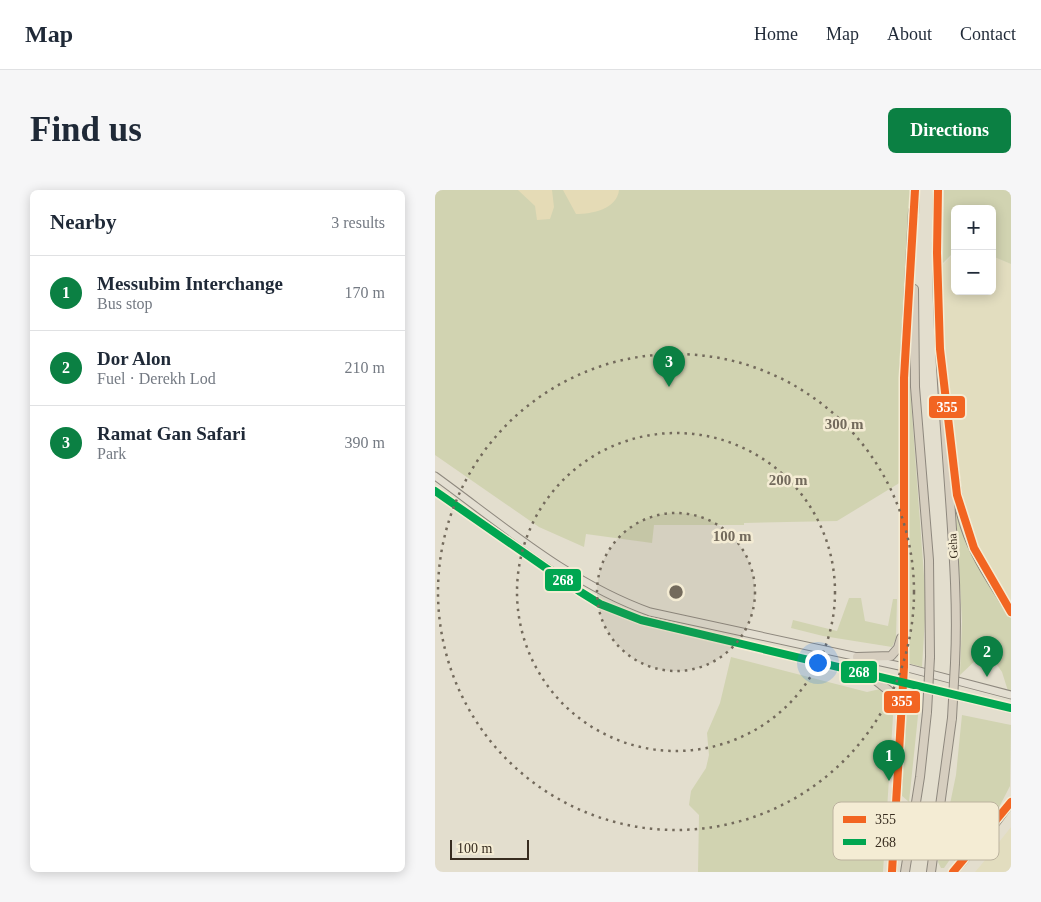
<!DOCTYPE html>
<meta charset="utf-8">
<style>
body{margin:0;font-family:"Times New Roman",serif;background:#f6f6f7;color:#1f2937}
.controls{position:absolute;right:15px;top:15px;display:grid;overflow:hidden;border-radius:8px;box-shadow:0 2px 12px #0003}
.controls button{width:45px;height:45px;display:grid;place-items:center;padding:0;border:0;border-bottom:1px solid #e0e1e3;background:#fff;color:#1f2937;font:25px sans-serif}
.scale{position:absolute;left:15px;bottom:12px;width:79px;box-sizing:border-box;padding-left:5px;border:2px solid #372c1f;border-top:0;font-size:14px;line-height:18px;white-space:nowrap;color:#372c1f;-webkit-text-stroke:4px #f4ecd4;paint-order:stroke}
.you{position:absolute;left:382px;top:472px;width:18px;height:18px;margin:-12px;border:4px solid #fff;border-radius:50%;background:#1a73e8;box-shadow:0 0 0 8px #1a73e833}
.badge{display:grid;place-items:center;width:32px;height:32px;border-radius:50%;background:#0b8043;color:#fff;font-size:16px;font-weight:700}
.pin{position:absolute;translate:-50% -41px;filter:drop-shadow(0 1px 2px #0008)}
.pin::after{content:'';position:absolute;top:26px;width:18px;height:15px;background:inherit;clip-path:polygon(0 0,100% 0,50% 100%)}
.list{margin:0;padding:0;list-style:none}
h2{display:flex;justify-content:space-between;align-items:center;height:65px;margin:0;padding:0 20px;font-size:21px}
h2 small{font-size:16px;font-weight:400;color:#747a83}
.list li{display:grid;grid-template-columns:32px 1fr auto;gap:15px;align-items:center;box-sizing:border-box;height:75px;padding:0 20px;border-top:1px solid #e0e1e3}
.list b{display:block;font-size:19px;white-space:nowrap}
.list p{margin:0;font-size:16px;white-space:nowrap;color:#747a83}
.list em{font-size:16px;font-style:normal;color:#747a83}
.map{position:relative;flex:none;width:576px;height:682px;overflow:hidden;border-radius:8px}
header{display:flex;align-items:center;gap:30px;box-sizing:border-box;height:70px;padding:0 25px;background:#fff;border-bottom:1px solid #e0e1e3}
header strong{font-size:24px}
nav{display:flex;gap:28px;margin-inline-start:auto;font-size:18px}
.intro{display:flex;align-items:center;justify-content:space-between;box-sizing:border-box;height:120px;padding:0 30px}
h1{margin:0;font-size:35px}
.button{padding:12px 22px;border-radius:8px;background:#0b8043;color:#fff;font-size:18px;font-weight:700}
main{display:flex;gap:30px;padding:0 30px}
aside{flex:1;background:#fff;border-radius:8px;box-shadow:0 2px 12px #0003}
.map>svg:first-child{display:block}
.farmland{fill:#e2ddbf}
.green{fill:#d1d3b1}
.sand{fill:#e5dbb6}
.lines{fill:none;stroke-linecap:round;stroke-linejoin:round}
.primary-casing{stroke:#8e887e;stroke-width:9}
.highway-casing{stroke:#8e887e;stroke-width:10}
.primary{stroke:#e3ded1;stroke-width:7}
.highway{stroke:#d6cebf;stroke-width:8}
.highway-bridge-casing{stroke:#8e887e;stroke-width:10;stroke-linecap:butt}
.highway-bridge{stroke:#d6cebf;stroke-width:8}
.bus-1-casing{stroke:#f4ecd4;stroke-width:11}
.bus-2-casing{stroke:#f4ecd4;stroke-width:11}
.bus-1{stroke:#f26522;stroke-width:8}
.bus-2{stroke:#00a651;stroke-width:8}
.ring{fill:none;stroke:#736a5c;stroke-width:2.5;stroke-dasharray:2.5 5}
.labels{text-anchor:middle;stroke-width:5;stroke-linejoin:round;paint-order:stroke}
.street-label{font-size:12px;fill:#372c1f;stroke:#f4ecd4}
.key{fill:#f4ecd4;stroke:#bbb29e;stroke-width:1}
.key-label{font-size:14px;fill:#372c1f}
.centre{fill:#736a5c;stroke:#f4ecd4;stroke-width:2.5}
.ring-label{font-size:15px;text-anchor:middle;font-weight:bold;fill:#736a5c;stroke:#f4ecd4;stroke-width:5;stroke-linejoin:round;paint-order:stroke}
.line-badge{stroke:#f4ecd4;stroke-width:2}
.badge-label{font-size:14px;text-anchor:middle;font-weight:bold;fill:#fff}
</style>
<header>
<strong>Map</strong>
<nav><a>Home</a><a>Map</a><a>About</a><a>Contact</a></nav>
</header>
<div class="intro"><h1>Find us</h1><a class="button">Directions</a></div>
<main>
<aside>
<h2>Nearby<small>3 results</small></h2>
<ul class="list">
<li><span class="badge">1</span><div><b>Messubim Interchange</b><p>Bus stop</p></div><em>170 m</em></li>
<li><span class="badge">2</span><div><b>Dor Alon</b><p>Fuel · Derekh Lod</p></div><em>210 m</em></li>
<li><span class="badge">3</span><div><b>Ramat Gan Safari</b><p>Park</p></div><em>390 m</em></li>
</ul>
</aside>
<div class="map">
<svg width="576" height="682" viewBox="0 0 576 682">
<rect width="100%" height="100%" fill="#e3dece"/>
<!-- farmland -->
<path class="farmland" d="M520 62V101H557V66L576 74V417L567 406 537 347 525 300 507 161 508 75Z
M576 637V682H540L546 675Z"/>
<!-- green -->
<path class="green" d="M0 0H477L466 292 402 331 309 333V335H219L217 353 151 344 149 357 104 337 0 265Z
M509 0H576V74L557 66V19H520V61L508 73Z
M474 183 491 413 487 477 473 473Z
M520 305 523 328 550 388 576 428V501H573L567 482 560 472 542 469 525 485 527 431Z
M414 408H426L430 431 453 436 458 409H462L461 448 457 457 388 446 356 438 358 430 402 441Z
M296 467 432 502 445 499 455 514 458 526 448 682H263L264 625 254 615 256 601 271 578 274 565 272 543 285 513Z
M469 509 484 516 474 612 466 605Z
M527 525 576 535 575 596 558 629 520 671 516 668 509 678H506L503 672 521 585Z"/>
<!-- sand -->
<path class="sand" d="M83 0H117L119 17 115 29 102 30 100 16Z
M128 0H184C182 19 157 24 141 24Z"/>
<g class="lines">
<defs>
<path id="primary" d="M0 286C69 336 134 393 215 422L469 477 576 505
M0 301 144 401 165 414 206 430 576 518"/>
<path id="highway" d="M503 0C499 98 507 197 514 295 518 354 523 413 520 473
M479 25 480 0
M479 99 480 197 494 370 495 467
M517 264C520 288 522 313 530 337 540 368 559 394 576 422
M422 467 456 466 463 458 466 448
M434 485 458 504 464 517
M457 682 469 477V188L478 21
M470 682 485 587 492 522
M496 682 517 528
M518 682 555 640 576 612"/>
</defs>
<!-- primary casing -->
<use href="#primary" class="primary-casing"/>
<!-- highway casing -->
<use href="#highway" class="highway-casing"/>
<!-- primary -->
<use href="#primary" class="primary"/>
<!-- highway -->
<use href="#highway" class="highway"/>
<defs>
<path id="highway-bridge" d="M492 522 495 467
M517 528 520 473"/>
</defs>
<!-- highway-bridge casing -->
<use href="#highway-bridge" class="highway-bridge-casing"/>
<!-- highway-bridge -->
<use href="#highway-bridge" class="highway-bridge"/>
<defs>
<path id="bus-1" d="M503 0 502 63 505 159 522 305 539 358 576 422
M457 682 469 477V188L480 0
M518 682 576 612"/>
<path id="bus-2" d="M0 301 144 401 165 414 206 430 576 518"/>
</defs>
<!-- bus-1 casing -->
<use href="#bus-1" class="bus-1-casing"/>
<!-- bus-2 casing -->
<use href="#bus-2" class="bus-2-casing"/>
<!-- bus-1 -->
<use href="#bus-1" class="bus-1"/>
<!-- bus-2 -->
<use href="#bus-2" class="bus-2"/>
</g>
<!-- distance rings -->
<circle cx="241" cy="402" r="79" fill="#736a5c" fill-opacity=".12"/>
<g class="ring">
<circle cx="241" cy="402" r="79"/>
<circle cx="241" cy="402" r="159"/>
<circle cx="241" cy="402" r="238"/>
</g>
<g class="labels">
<!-- street labels -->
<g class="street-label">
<text transform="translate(518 356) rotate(-94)" y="4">Geha</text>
</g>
</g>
<!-- legend -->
<rect x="398" y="612" width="166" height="58" rx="8" class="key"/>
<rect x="408" y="626" width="23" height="7" fill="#f26522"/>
<rect x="408" y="649" width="23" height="6" fill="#00a651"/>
<g class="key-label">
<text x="440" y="634">355</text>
<text x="440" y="657">268</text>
</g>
<circle cx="241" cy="402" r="8" class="centre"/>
<g class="ring-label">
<text x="409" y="239">300 m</text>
<text x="353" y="295">200 m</text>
<text x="297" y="351">100 m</text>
</g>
<g class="line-badge">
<rect x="493" y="205" width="38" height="24" rx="5" fill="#f26522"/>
<rect x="109" y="378" width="38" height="24" rx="5" fill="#00a651"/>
<rect x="405" y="470" width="38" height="24" rx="5" fill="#00a651"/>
<rect x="448" y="500" width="38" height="24" rx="5" fill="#f26522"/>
</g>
<g class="badge-label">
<text x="512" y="222">355</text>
<text x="128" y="395">268</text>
<text x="424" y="487">268</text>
<text x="467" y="516">355</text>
</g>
</svg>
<div class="controls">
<button>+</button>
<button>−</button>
</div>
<div class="scale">100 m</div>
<div class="you"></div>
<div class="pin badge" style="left:454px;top:591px">1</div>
<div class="pin badge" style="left:552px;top:487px">2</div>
<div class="pin badge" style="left:234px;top:197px">3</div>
</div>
</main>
